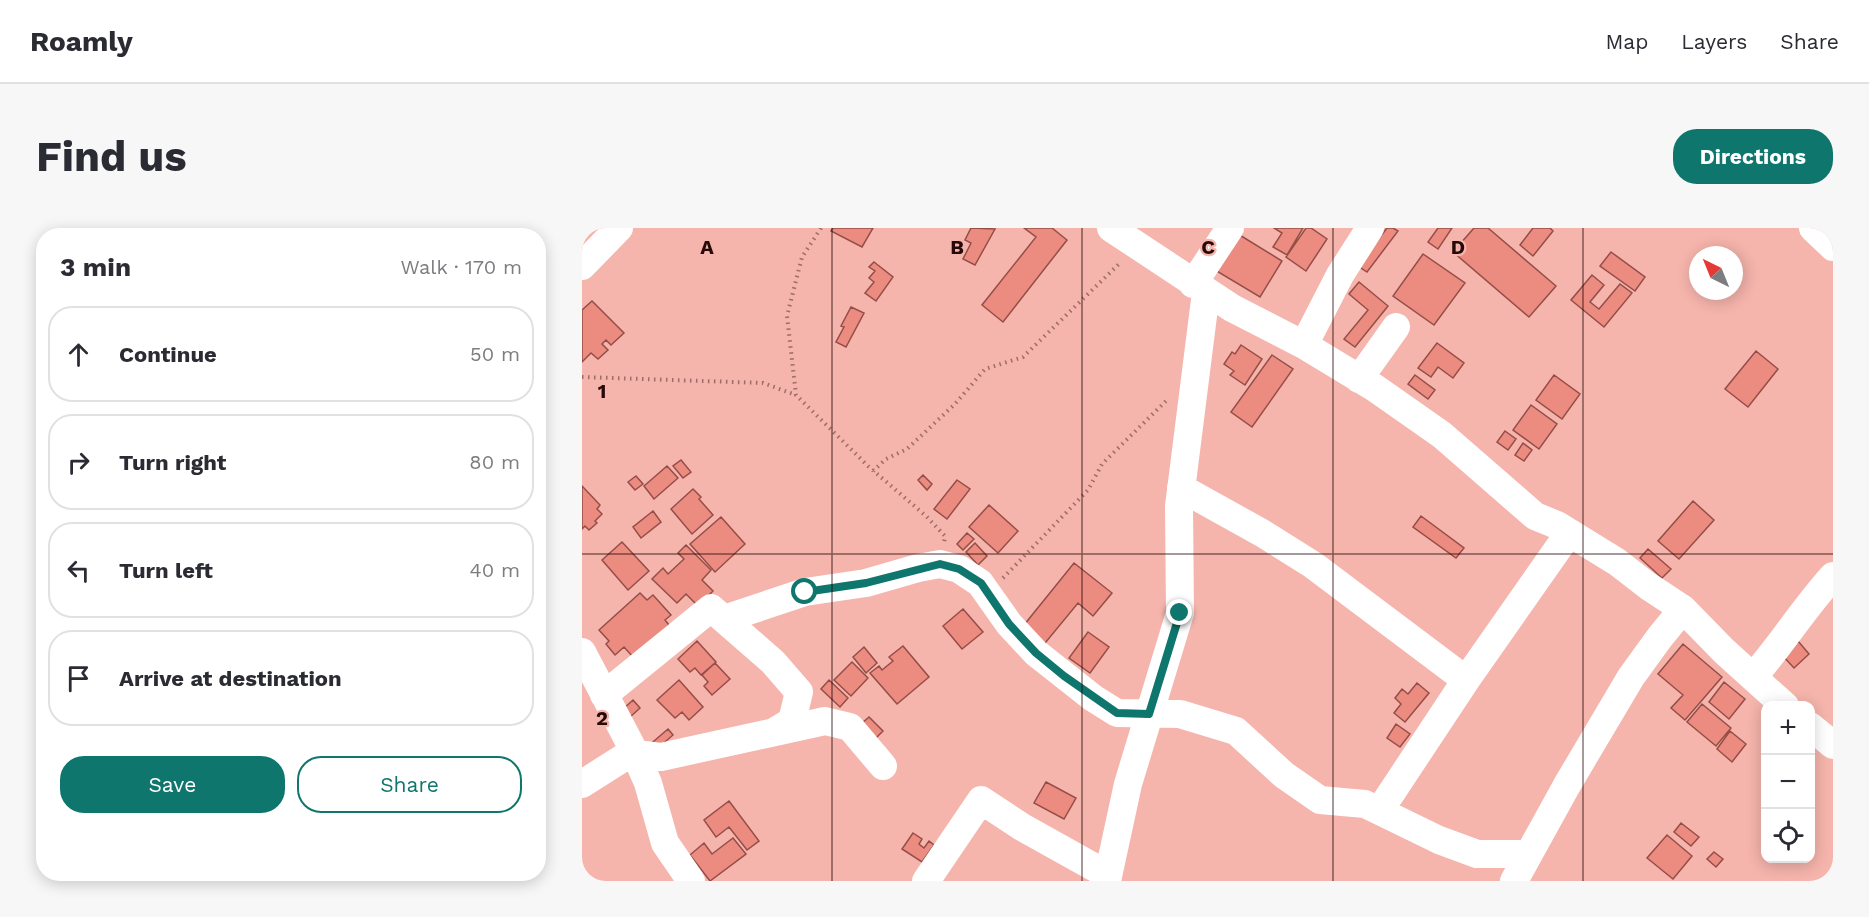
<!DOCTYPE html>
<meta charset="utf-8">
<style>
body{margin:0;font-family:"Work Sans",sans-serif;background:#f7f7f7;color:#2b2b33}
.controls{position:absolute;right:18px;bottom:18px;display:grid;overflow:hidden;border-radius:12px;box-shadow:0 3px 15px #0003}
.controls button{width:54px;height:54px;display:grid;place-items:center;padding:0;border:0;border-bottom:2px solid #e1e1e2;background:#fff;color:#2b2b33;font:30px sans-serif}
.compass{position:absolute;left:1107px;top:18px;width:54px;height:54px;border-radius:50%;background:#fff;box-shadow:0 3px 15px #0003;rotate:317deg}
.stop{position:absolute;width:18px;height:18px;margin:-14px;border:4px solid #0f766e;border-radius:50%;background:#fff}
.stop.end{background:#0f766e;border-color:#fff;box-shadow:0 2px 6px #0008}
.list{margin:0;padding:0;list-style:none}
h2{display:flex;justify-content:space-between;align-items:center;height:78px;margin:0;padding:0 24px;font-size:26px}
h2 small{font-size:20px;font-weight:400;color:#7c7c81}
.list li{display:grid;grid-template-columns:39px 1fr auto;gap:18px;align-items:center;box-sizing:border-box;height:96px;margin:0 12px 12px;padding:0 12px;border:2px solid #e1e1e2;border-radius:24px}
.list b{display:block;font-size:22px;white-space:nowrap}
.list em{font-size:20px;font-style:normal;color:#7c7c81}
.actions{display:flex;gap:12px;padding:18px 24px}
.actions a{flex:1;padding:14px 0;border:2px solid #0f766e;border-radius:24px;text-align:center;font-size:21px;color:#0f766e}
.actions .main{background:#0f766e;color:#fff}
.icon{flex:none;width:33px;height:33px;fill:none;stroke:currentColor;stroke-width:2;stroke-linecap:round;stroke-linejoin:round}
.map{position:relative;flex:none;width:1251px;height:653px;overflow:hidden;border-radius:24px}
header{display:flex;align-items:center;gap:36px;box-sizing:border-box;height:84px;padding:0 30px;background:#fff;border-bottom:2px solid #e1e1e2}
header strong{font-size:28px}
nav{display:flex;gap:33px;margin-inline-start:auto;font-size:21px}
.intro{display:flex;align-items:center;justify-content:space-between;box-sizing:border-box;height:144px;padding:0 36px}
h1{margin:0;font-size:42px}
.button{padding:15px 27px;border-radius:24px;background:#0f766e;color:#fff;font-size:21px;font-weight:700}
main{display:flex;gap:36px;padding:0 36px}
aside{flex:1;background:#fff;border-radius:24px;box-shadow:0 3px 15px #0003}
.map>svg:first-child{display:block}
.building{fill:#ec8c81;stroke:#954e47;stroke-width:1.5}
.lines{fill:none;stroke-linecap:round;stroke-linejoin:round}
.path{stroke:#9e6d67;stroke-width:4;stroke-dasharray:1.5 4.5;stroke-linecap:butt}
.minor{stroke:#fff;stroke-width:28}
.route{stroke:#0f766e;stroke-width:8}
.grid{fill:none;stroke:#260a08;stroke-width:1.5;stroke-opacity:0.55}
.grid-label{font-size:20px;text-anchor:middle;font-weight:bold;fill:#260a08;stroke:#f5b4ac;stroke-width:4.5;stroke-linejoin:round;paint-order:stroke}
</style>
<header>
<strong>Roamly</strong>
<nav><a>Map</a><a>Layers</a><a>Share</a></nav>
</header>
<div class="intro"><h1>Find us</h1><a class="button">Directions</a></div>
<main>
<aside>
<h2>3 min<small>Walk · 170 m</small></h2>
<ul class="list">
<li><svg class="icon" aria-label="ahead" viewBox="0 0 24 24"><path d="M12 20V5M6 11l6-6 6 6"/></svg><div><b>Continue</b></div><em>50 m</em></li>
<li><svg class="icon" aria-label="right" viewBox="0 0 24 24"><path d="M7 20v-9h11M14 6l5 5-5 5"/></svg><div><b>Turn right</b></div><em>80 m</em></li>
<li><svg class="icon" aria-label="left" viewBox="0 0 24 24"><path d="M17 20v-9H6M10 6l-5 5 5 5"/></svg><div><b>Turn left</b></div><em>40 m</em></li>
<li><svg class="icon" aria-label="arrive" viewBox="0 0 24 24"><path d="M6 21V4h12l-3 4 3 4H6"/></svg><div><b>Arrive at destination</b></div></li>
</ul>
<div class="actions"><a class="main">Save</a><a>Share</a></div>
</aside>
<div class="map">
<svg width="1251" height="653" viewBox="0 0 1251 653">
<rect width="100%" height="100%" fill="#f5b4ac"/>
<!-- building -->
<path class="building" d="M251 0H291L280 19 249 3Z
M389 0 413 1 393 37 381 31 389 15 383 12Z
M442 0H470L485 12 421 94 400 77 454 9Z
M692 0H721L705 27 691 19 700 5Z
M724 0H729L745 11 724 43 704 29Z
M805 0H811L816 3 785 44 776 38Z
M856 0H870L856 21 846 14Z
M892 0H906L974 58 947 89 871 24Z
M951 0H968L971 3 951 28 938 17Z
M656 6 700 33 678 69 633 42Z
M1029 24 1063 49 1053 63 1018 38Z
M841 26 883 55 852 97 811 68Z
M292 34 311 49 294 73 283 65 292 54 287 50 293 43 287 39Z
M1010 47 1022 57 1008 74 1017 81 1038 56 1050 65 1022 99 989 72Z
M777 54 806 78 773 119 762 111 786 82 767 66Z
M10 73 42 105 29 117 24 112 20 116 26 122 16 131 9 125 0 134V82Z
M269 79 282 85 264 119 254 114 262 99 259 98Z
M855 115 882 135 871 150 856 139 849 149 836 140Z
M659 117 680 131 663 157 648 147 652 143 642 136 650 124 653 126Z
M1174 123 1196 141 1166 179 1143 161Z
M690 127 711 141 670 199 649 184Z
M833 147 853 162 846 171 826 156Z
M972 147 998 166 980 191 954 172Z
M949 177 975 196 957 221 931 202Z
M923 203 934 211 926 222 915 214Z
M941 215 950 222 942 233 933 227Z
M99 232 109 244 101 250 91 238Z
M85 238 96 250 72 271 62 258Z
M341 247 350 256 345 262 336 252Z
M54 248 61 256 53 262 46 254Z
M375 252 388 261 365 291 352 281Z
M0 258 18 277 15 281 20 286 13 293 15 295 7 302 3 298 0 301Z
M111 261 119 269 117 271 131 287 110 306 89 281Z
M1111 273 1132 292 1097 331 1076 313Z
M407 277 436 303 416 325 387 299Z
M71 283 79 294 59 310 51 299Z
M839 288 882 320 874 330 831 299Z
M139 289 163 316 133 344 108 316Z
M385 305 392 311 381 322 375 316Z
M40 314 67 343 46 362 20 332Z
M393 315 405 328 396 337 384 324Z
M104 317 129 342 120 352 131 363 116 378 104 366 95 375 70 351 81 340 86 346 102 331 96 325Z
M1066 321 1089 341 1080 350 1058 330Z
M492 335 530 365 511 388 496 375 459 420 438 402Z
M58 365 65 372 71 367 89 387 83 392 87 397 51 429 42 419 33 427 24 416 27 413 17 402Z
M381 381 401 404 380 421 361 398Z
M506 404 527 419 508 445 487 430Z
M115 413 134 434 119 447 113 440 108 444 96 431Z
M1216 413 1227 426 1212 440 1200 427Z
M1101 416 1140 449 1103 492 1089 480 1101 467 1076 446Z
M321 418 347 449 315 476 288 445 297 438 300 442 311 433 307 429Z
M282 419 295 435 284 445 271 429Z
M270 434 286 450 269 468 252 452Z
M133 435 148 451 130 467 122 458 126 454 120 447Z
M97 452 121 479 107 492 100 484 93 490 75 472Z
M247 452 266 470 258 479 239 461Z
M1142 454 1163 471 1147 491 1127 474Z
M835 455 847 465 823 494 812 485 819 476 813 470 820 461 826 466Z
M51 472 58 480 47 490 40 482Z
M1120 476 1149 500 1134 518 1105 494Z
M287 489 301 503 293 511 279 496Z
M814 496 828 506 818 519 805 510Z
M86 501 91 507 70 525 65 519Z
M1148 503 1164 516 1150 534 1135 521Z
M464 554 494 570 482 591 452 575Z
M147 573 177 613 165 622 147 599 134 609 122 592Z
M1099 595 1117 609 1109 618 1092 604Z
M331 605 340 611 337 616 342 620 347 613 352 617 340 634 320 621Z
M1085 607 1110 628 1091 651 1065 630Z
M151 610 164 626 128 653 108 627 122 615 130 626Z
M1132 624 1141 631 1134 639 1125 631Z"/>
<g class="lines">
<!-- path -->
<path class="path" d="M239 0 220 29 205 88 214 167 286 238 344 288 363 308 362 315
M0 149 181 155 214 167
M291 243 304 231 325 221 373 176 403 141 441 129 539 34
M421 350 506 262 520 236 586 171"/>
<!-- minor -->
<path class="minor" d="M529 0 650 80 722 117 793 160 860 207 953 288 975 297 1035 334 1066 358 1101 381 1142 423 1203 478
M1231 0 1251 19
M0 38 37 0
M611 56 648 0
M722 117 758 47 788 0
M777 151 814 99
M599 260 680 305 731 337 884 452
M142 391 223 364 284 355 336 340 358 336 377 341 398 355 427 396 454 425 511 470 535 485 598 486 654 503 702 547 738 572 783 576 857 612 895 626H945
M0 424 52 523 66 555 83 615 109 653
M1171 449C1199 417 1222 380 1251 348
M22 467 129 380 191 434 217 464 210 493 192 504
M1228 498 1251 517
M54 526 79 529 243 493 268 499 301 538
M0 556 52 523
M798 582 884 452 987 305
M344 653 399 572 440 599 526 647
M525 653 546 556 598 385 597 278 624 64
M932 653 985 557 1049 449 1078 409 1101 381"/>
</g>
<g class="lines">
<!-- route -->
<path class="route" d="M223 364 284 355 358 336 377 341 399 355 427 396 454 425 482 448 535 485 567 486 598 385"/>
</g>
<!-- grid -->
<path class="grid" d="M250 0V653M500 0V653M751 0V653M1001 0V653M0 326H1251"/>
<g class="grid-label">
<text x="125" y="26">A</text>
<text x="375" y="26">B</text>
<text x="626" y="26">C</text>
<text x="876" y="26">D</text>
<text x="20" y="170">1</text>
<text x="20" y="497">2</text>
</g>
</svg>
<div class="controls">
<button>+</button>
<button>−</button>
<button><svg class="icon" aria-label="locate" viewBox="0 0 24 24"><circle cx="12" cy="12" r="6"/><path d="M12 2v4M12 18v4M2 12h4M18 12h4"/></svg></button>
</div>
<svg class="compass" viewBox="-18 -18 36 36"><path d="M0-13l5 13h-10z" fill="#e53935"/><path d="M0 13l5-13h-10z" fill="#7c7c81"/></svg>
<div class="stop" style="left:223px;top:364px"></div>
<div class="stop end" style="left:598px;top:385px"></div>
</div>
</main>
